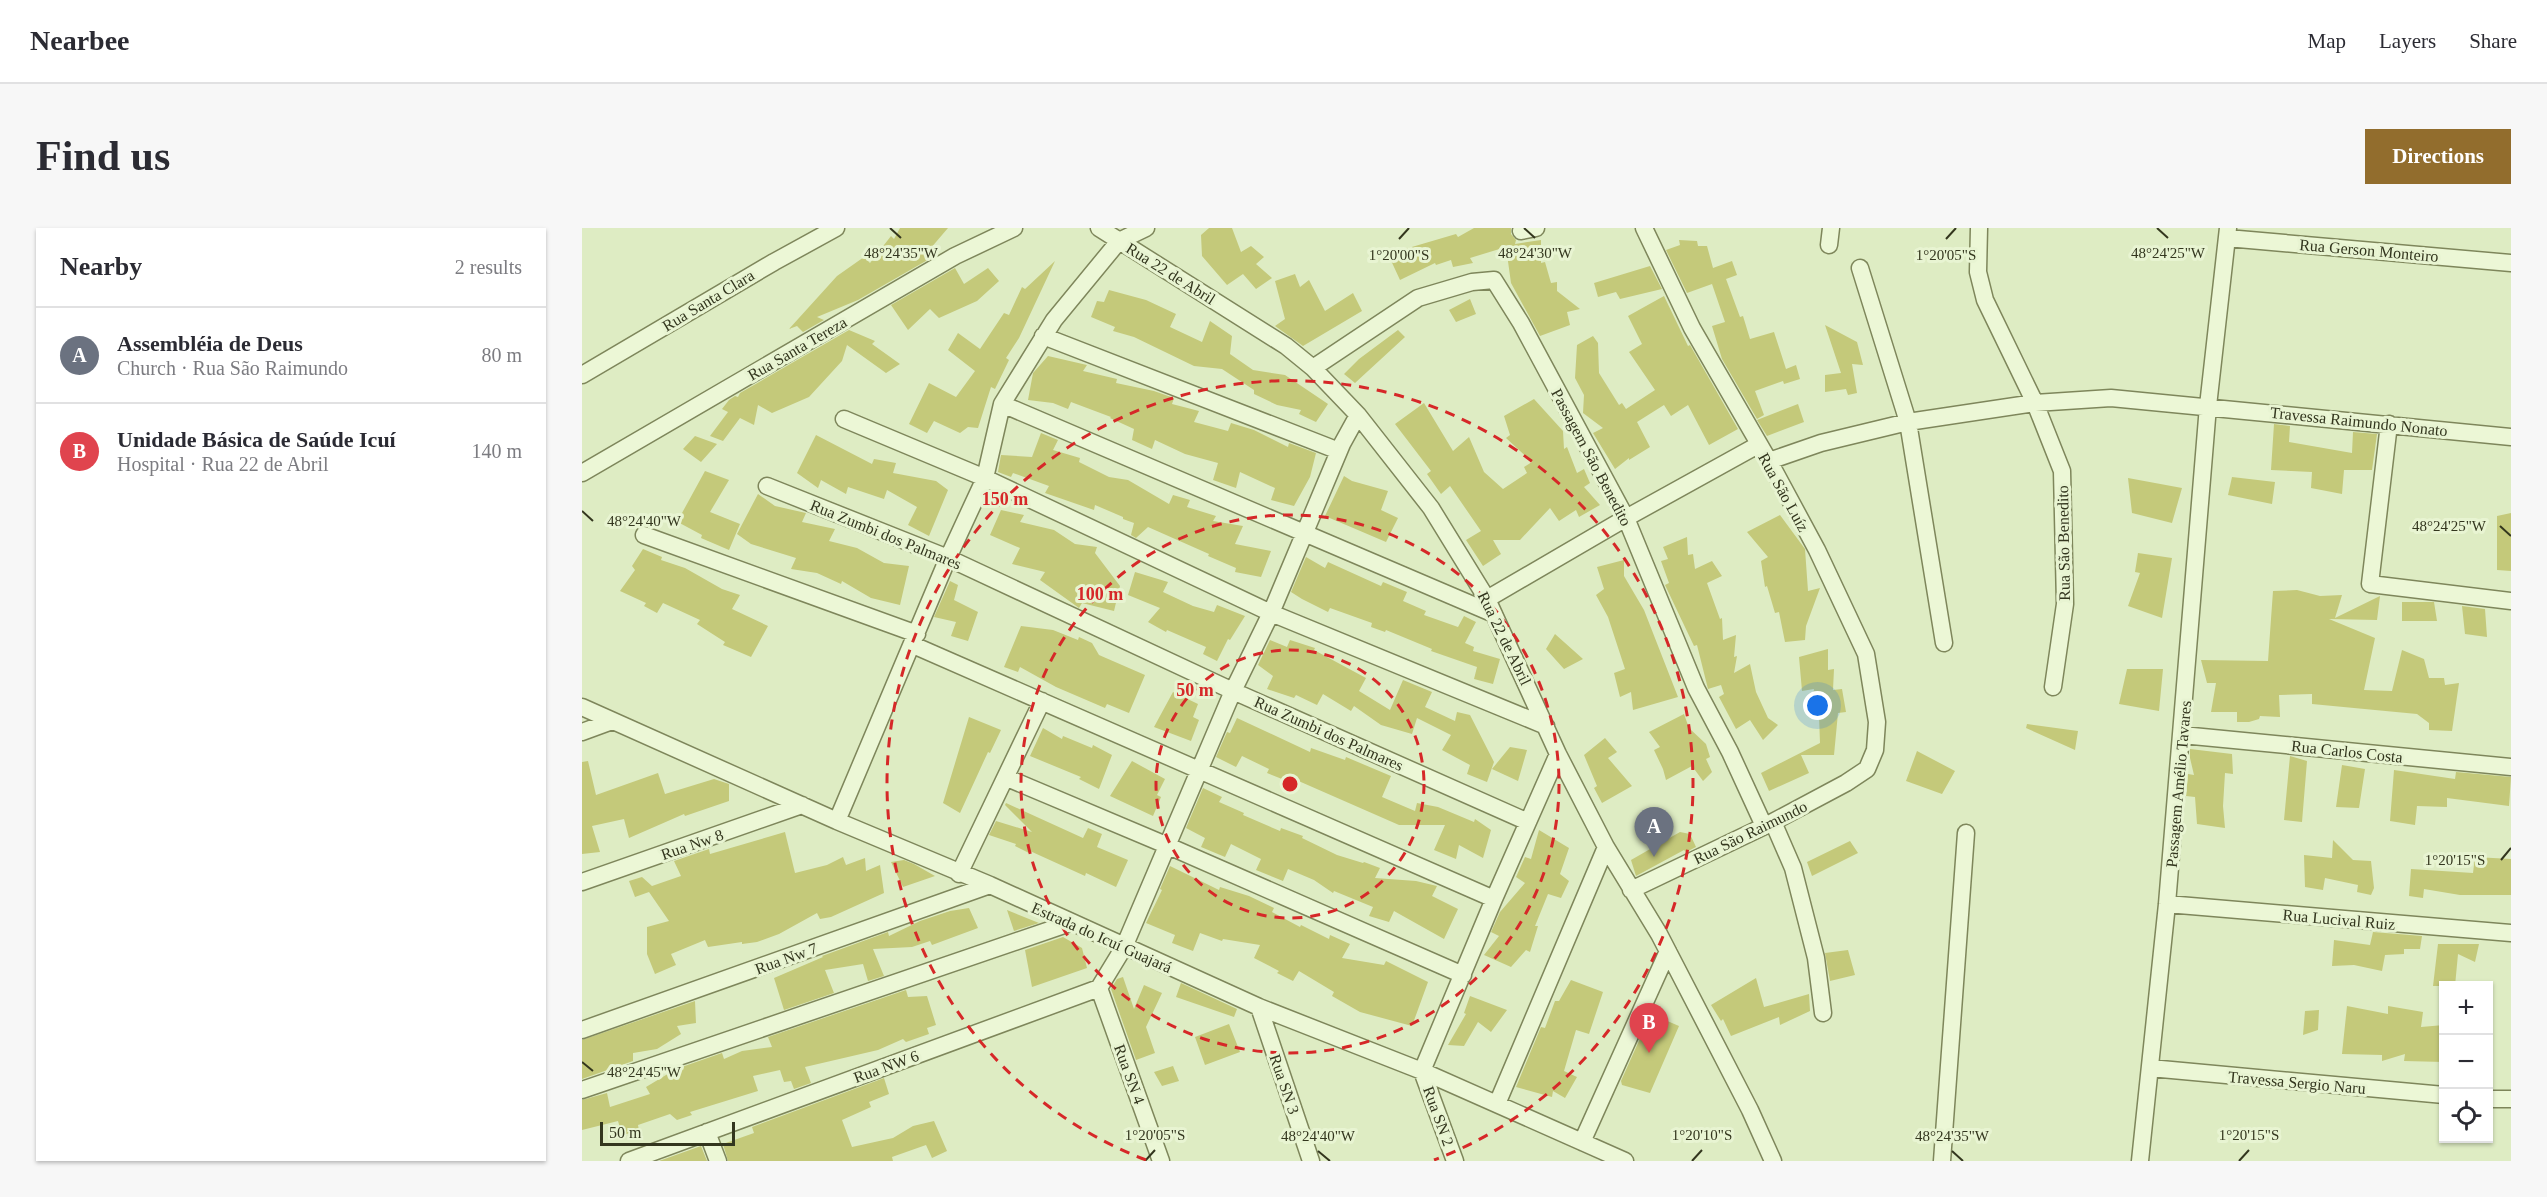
<!DOCTYPE html>
<meta charset="utf-8">
<style>
body{margin:0;font-family:"Times New Roman",serif;background:#f7f7f7;color:#2b2b33}
.controls{position:absolute;right:18px;bottom:18px;display:grid;overflow:hidden;border-radius:0px;box-shadow:0 2px 4px #0004}
.controls button{width:54px;height:54px;display:grid;place-items:center;padding:0;border:0;border-bottom:2px solid #e1e1e2;background:#fff;color:#2b2b33;font:30px sans-serif}
.scale{position:absolute;left:18px;bottom:15px;width:135px;box-sizing:border-box;padding-left:6px;border:3px solid #33361e;border-top:0;font-size:16px;line-height:21px;white-space:nowrap;color:#33361e;-webkit-text-stroke:4px #e8f4d2;paint-order:stroke}
.you{position:absolute;left:1236px;top:478px;width:21px;height:21px;margin:-15px;border:4px solid #fff;border-radius:50%;background:#1a73e8;box-shadow:0 0 0 9px #1a73e833}
.badge{display:grid;place-items:center;width:39px;height:39px;border-radius:50%;background:#926d2d;color:#fff;font-size:20px;font-weight:700}
.pin{position:absolute;translate:-50% -50px;filter:drop-shadow(0 2px 3px #0008)}
.pin::after{content:'';position:absolute;top:32px;width:21px;height:18px;background:inherit;clip-path:polygon(0 0,100% 0,50% 100%)}
.list{margin:0;padding:0;list-style:none}
h2{display:flex;justify-content:space-between;align-items:center;height:78px;margin:0;padding:0 24px;font-size:26px}
h2 small{font-size:20px;font-weight:400;color:#7c7c81}
.list li{display:grid;grid-template-columns:39px 1fr auto;gap:18px;align-items:center;box-sizing:border-box;height:96px;padding:0 24px;border-top:2px solid #e1e1e2}
.list b{display:block;font-size:22px;white-space:nowrap}
.list p{margin:0;font-size:20px;white-space:nowrap;color:#7c7c81}
.list em{font-size:20px;font-style:normal;color:#7c7c81}
.icon{flex:none;width:33px;height:33px;fill:none;stroke:currentColor;stroke-width:2;stroke-linecap:round;stroke-linejoin:round}
.map{position:relative;flex:none;width:1929px;height:933px;overflow:hidden;border-radius:0px}
header{display:flex;align-items:center;gap:36px;box-sizing:border-box;height:84px;padding:0 30px;background:#fff;border-bottom:2px solid #e1e1e2}
header strong{font-size:28px}
nav{display:flex;gap:33px;margin-inline-start:auto;font-size:21px}
.intro{display:flex;align-items:center;justify-content:space-between;box-sizing:border-box;height:144px;padding:0 36px}
h1{margin:0;font-size:42px}
.button{padding:15px 27px;border-radius:0px;background:#926d2d;color:#fff;font-size:21px;font-weight:700}
main{display:flex;gap:36px;padding:0 36px}
aside{flex:1;background:#fff;border-radius:0px;box-shadow:0 2px 4px #0004}
.map>svg:first-child{display:block}
.building{fill:#c4c97a}
.lines{fill:none;stroke-linecap:round;stroke-linejoin:round}
.minor-casing{stroke:#7e865b;stroke-width:19}
.minor{stroke:#ecf7d6;stroke-width:16}
.ticks{fill:none;stroke:#33361e;stroke-width:2}
.ring{fill:none;stroke:#d62828;stroke-width:3;stroke-dasharray:10 8}
.labels{text-anchor:middle;stroke-width:6;stroke-linejoin:round;paint-order:stroke}
.street-label{font-size:16px;fill:#33361e;stroke:#e8f4d2}
.ticks-label{font-size:15px;text-anchor:middle;fill:#33361e;stroke:#e8f4d2;stroke-width:6;stroke-linejoin:round;paint-order:stroke}
.centre{fill:#d62828;stroke:#e8f4d2;stroke-width:3}
.ring-label{font-size:18px;text-anchor:middle;font-weight:bold;fill:#d62828;stroke:#e8f4d2;stroke-width:6;stroke-linejoin:round;paint-order:stroke}
</style>
<header>
<strong>Nearbee</strong>
<nav><a>Map</a><a>Layers</a><a>Share</a></nav>
</header>
<div class="intro"><h1>Find us</h1><a class="button">Directions</a></div>
<main>
<aside>
<h2>Nearby<small>2 results</small></h2>
<ul class="list">
<li><span class="badge" style="background:#6b7280">A</span><div><b>Assembléia de Deus</b><p>Church · Rua São Raimundo</p></div><em>80 m</em></li>
<li><span class="badge" style="background:#e0444e">B</span><div><b>Unidade Básica de Saúde Icuí</b><p>Hospital · Rua 22 de Abril</p></div><em>140 m</em></li>
</ul>
</aside>
<div class="map">
<svg width="1929" height="933" viewBox="0 0 1929 933">
<rect width="100%" height="100%" fill="#deecc3"/>
<!-- building -->
<path class="building" d="M318 0H366L348 21 356 26 276 72 235 89 242 92 221 104 215 98 207 101 255 48 282 29 288 35 309 8 312 11Z
M627 0H650L659 24 669 18 682 29 674 36 690 50 674 61 661 46 645 57 620 28 619 7Z
M892 0H929V6L934 12 933 16 959 12V35L963 34 969 55 975 54V63L998 81 985 84 988 97 958 108 929 55 924 19 888 30 891 35 871 39 869 32 854 37 853 35 818 52 806 26 874 6 876 9Z
M1097 12 1115 13 1116 18H1125L1131 40 1150 33 1155 47 1144 51 1158 89 1161 88 1168 111 1192 104 1204 141 1214 137 1218 151 1202 156 1201 153 1173 163 1182 187 1175 191 1140 131 1130 98 1143 94 1130 56 1105 65 1084 22 1098 17Z
M473 33 437 110 424 130 427 132 413 161 409 159 396 200 386 199 378 205 352 193 345 205 327 196 347 155 374 169 393 143 366 122 376 105 398 121 422 85 427 87 440 59 443 61Z
M1068 38 1080 61 1038 71 1034 64 1016 69 1012 55Z
M373 40 382 56 406 40 417 53 395 73 357 90 348 81 326 102 309 77Z
M713 46 718 59 727 52 743 83 771 65 780 83 721 118 693 98 703 91 693 53Z
M527 62 564 72 594 86 588 99 620 114 628 93 650 108 648 126 671 142 703 147 746 176 734 194 717 186 719 182 695 177 672 166V162L640 141 612 138 552 109 531 103 533 99 509 89 515 73 522 74Z
M1082 68 1106 118 1108 117 1156 201 1127 217 1106 177 1089 188 1082 177 1055 194 1068 219 1047 232V230L1033 241 1011 205 1021 200 1001 185 1002 167 993 150 995 117 1011 108 1016 115 1017 145 1037 177 1040 175 1044 181 1073 162 1047 124 1060 116 1046 88Z
M888 71 894 86 874 94 867 82Z
M1243 97 1275 114 1281 137 1270 136 1275 165 1266 167 1264 161 1243 164V147L1259 145Z
M267 102 293 113 290 116 318 136 304 145 265 117 260 133 227 169 190 185 176 177 172 197 158 190 141 213 128 208 146 184 140 181 147 172 153 168 156 169 158 165Z
M816 102 823 109 773 155 762 146 777 131Z
M466 128 505 137 501 143 535 151 534 155 572 163 592 170 590 176 617 183 612 194 646 203 649 195 672 202 706 219 707 215 734 225 728 249 712 278 689 272 693 260 658 244 654 260 631 252 636 235 603 226 573 212 570 221 550 212 552 201 528 190 529 189 489 174 486 181 471 175 446 172 451 145Z
M952 171 981 203 982 221 985 219 995 245 1002 241 1008 255 1002 259 1018 277 997 289 994 282 977 293 968 280 938 312H911L919 326 901 338 884 312 899 303 868 258 859 266 845 246 849 243 813 196 842 175 871 223 887 209 902 244 921 261 945 245 942 239 950 234 924 210 928 207 922 188Z
M1216 176 1222 194 1185 208 1175 192Z
M1692 196 1708 198 1707 214 1770 225 1771 204 1795 206 1790 242H1762L1760 266 1729 260 1730 244 1689 242Z
M459 205 476 212 471 222 498 230 497 234 527 249 546 252 587 276 591 267 608 272 605 279 634 288 631 293 661 298 653 316 689 323 679 349 653 344 654 340 626 328 627 326 566 299 554 310 549 307 552 295 541 291V289L513 277 512 282 463 265 467 258 431 245 429 249 416 244 419 227 450 229Z
M234 207 290 236 292 231 314 235 311 245 354 253 366 262 347 308 326 297 335 279 305 262 302 271 266 259 264 266 239 252 236 260 215 245Z
M113 208 135 216 119 234 101 221Z
M123 243 147 252 128 284 158 296 147 322 119 310 120 307 92 292 100 285Z
M762 248 770 253 806 263 799 282 816 290 804 314 743 288Z
M1650 249 1693 254 1690 276 1646 267Z
M1546 250 1600 260 1590 295 1550 285Z
M176 266 193 278 224 285 220 294 253 301 247 313 275 320 302 335 327 338 318 377 289 370 260 353 259 356 235 345 209 341 214 330 169 316 155 306Z
M419 282 442 287 438 294 472 302 493 316 515 319 513 325 538 358 532 383 500 375 497 380 458 352 463 344 430 336 438 320 408 307Z
M1929 285V343L1915 342V288Z
M1198 287 1223 321 1226 363 1238 360 1224 398 1223 412 1203 414 1197 384 1193 385 1185 358 1183 359 1179 333 1186 329 1165 304Z
M1105 309 1106 327 1111 326 1113 341 1130 333 1140 348 1125 355 1138 391 1140 390 1141 412 1154 407 1152 429 1155 428 1152 445 1168 436 1174 464 1186 490 1196 497 1181 512 1168 492 1154 501 1137 469 1142 466 1139 457 1126 461 1115 417 1112 418 1083 357 1087 355 1079 333 1086 331 1081 319Z
M61 321 80 329 79 332 103 340 140 361 158 367 150 381 186 398 169 429 141 417 143 414 115 396 118 392 81 375 75 385 62 378 64 375 38 363 53 342 50 338Z
M1556 325 1590 330 1580 390 1546 378 1558 345 1553 344Z
M724 329 743 340 746 334 799 358 801 354 825 364 821 373 844 383 842 387 876 399 882 388 894 394 883 415 892 419 891 423 918 431 911 456 892 451 895 439 849 423 850 421 804 402 803 404 789 399 790 395 748 380 746 384 720 371 709 364Z
M1042 332V348L1062 382 1096 469 1051 482 1049 464 1038 469 1032 445 1043 441 1026 389 1014 367 1022 361 1015 339Z
M553 344 586 354 581 364 611 378 632 384 635 377 663 388 648 412 646 411 635 433 621 426 624 419 585 402 584 404 566 394 578 380 546 367Z
M368 353 376 357 372 372 396 384 386 413 369 408 374 394 352 389Z
M1715 362 1738 368 1760 367 1753 390 1798 368 1795 392 1747 391 1793 410 1782 462 1810 463 1820 422 1842 431 1847 450H1862L1863 457 1877 455 1870 503 1847 502V495L1835 486 1730 476V466L1697 467 1698 489 1678 488 1677 491 1667 494H1655V484H1629L1634 455H1625L1619 432 1686 433 1691 363Z
M1820 374H1852L1855 393H1820Z
M1880 378 1903 381 1905 409 1883 406Z
M439 398 471 402 496 412 497 409 510 415 517 427 563 447 547 485 525 476 523 480 474 459 438 439 436 444 422 439Z
M973 406 1001 431 982 441 964 421Z
M688 412 705 419 708 412 733 420 732 422 784 450 777 463 808 482 821 452 850 464 843 479 873 493 875 484 888 487 912 534 905 554 885 546 888 537 860 522 869 507 835 490 830 506 799 497 772 478 769 483 741 466 735 477 714 467 712 470 685 461 691 448 676 437Z
M1246 421V442L1252 441 1251 462 1260 461 1264 484 1256 485 1252 527H1219L1227 545 1187 563 1179 545 1238 515 1237 488 1227 489 1232 461 1220 463 1217 429Z
M1545 441H1581L1577 483 1537 476Z
M591 464 616 476 611 489 617 492 609 513 572 499Z
M1102 486 1107 500 1124 516 1128 529 1124 531 1130 544 1121 553 1110 538 1084 552 1081 541 1072 522 1078 519 1067 504Z
M387 489 419 502 408 525 406 524 378 585 361 575Z
M655 490 728 524 729 520 763 532 764 529 809 548 800 569 833 583 835 575 856 579 892 594 893 591 909 602 901 630 877 617 874 631 852 622 863 597H817L712 551 710 555 685 545 687 541 660 528 654 539 634 529 645 504 648 505Z
M1445 496 1496 503 1493 522 1444 500Z
M461 500 480 511 481 508 510 520 511 517 530 527 517 561 497 551 499 549 448 528Z
M1023 510 1035 524 1026 530 1050 558 1020 575 1012 560 1015 558 1002 527Z
M928 519 945 522 936 553 910 541Z
M1608 521 1650 526 1651 546 1643 545 1641 578 1643 600 1615 596 1613 569 1604 568 1606 546 1612 547 1608 530Z
M1335 523 1373 543 1360 566 1324 553Z
M1708 528 1725 533 1720 594 1702 592Z
M6 533 14 567 76 545 83 566 132 551 147 556V573L103 588 102 586 47 610 42 591 10 598 18 624 0 626V534Z
M550 533 583 551 575 567 579 569 571 588 528 568Z
M1760 537 1783 541 1777 580 1754 579Z
M1812 542 1873 551 1874 544 1929 549 1927 578 1865 570V579L1835 578 1833 597 1808 593Z
M621 560 640 569 637 574 662 585 661 587 698 603 699 600 721 608 720 610 755 627 781 635 782 634 798 640 793 650 834 653 855 658 850 668 876 681 862 711 812 683 807 694 787 688 791 679 752 663 751 665 732 652 706 641 701 653 674 642 679 631 649 616 643 629 619 619 623 610 604 600Z
M424 575 501 610 506 600 520 606 515 619 546 632 534 659 504 645 503 648 448 623 447 625 433 618 434 616 407 607 414 593 450 604 423 577Z
M957 602 987 620 978 646 987 653 979 670 966 666 953 698H956L948 724 944 722 929 739 902 727 917 708 909 704 918 684 943 655 934 649 943 629 949 631Z
M203 604 213 645 245 637 261 629 264 637 283 630 284 643 298 637 302 665 249 689 238 691 235 685 197 706 175 714 160 716V714L126 719 123 712 89 726 94 737 73 746 65 726V699L87 693 67 664 53 669 47 653 60 649 70 658 99 648 92 633 127 621 128 626Z
M1098 604 1108 606 1114 619 1104 624 1102 622 1054 648 1049 632Z
M1751 612 1771 632 1789 633 1792 660 1789 667 1775 664 1776 657 1743 650 1741 662 1723 659 1722 627 1750 630Z
M1268 613 1276 625 1230 648 1225 634Z
M1893 629 1929 631V667H1878L1842 661 1841 670 1827 668 1829 641 1891 645Z
M322 632 332 636 353 648 321 659 309 634Z
M588 638 637 662 638 659 667 668 692 680 690 684 718 699 719 697 747 711 748 707 768 716 760 730 802 737 804 733 846 754 830 798 778 784 750 768 752 764 717 743 711 753 695 745 697 743 672 730 678 717 641 711 640 713 618 705 611 723 590 715 593 707 564 695 580 662 578 661Z
M387 680 396 700 350 717 348 713 330 719 291 721 302 748 286 753 281 736 243 742 252 765 202 782 192 750 241 729 240 728 306 704 307 708 338 693 368 683Z
M425 682 457 695 432 703Z
M1791 704 1840 708 1838 721H1822V726L1803 727 1800 743 1772 737 1750 738 1752 712 1788 717Z
M481 709 500 720 505 740 450 759 443 722Z
M1856 716H1897L1893 734 1876 726 1873 758H1851Z
M1266 722 1273 747 1248 753 1243 725Z
M541 749 552 781 562 757 580 765 564 799 573 825 554 832 529 761 535 751Z
M1174 750 1182 779 1227 766 1228 783 1198 797 1197 789 1149 808 1141 791 1139 793 1129 777Z
M989 752 1021 764 1007 806 994 802 982 843 995 849 983 870 971 863 970 869 934 859 959 799 963 800 973 773H977Z
M599 755 655 781 652 789 594 769Z
M324 762 326 769 345 768 354 797 345 800 347 806 324 814 321 811 296 822 223 839 229 855 212 861 209 853 202 854 198 842 171 848 176 863 108 884 110 887 95 892 88 886 56 897 57 903 40 907 36 893 0 902V872L25 865 28 879 68 866 64 859 94 841 140 825 142 831 160 823 190 819 186 809Z
M888 768 925 782 909 804 896 794 882 818 866 817 884 786 882 785Z
M113 773 114 795 95 798 99 806 75 821 51 825V833L0 851V812Z
M1765 778 1806 786V778L1841 784 1839 799 1862 797V834L1822 833 1823 826 1800 833V827L1760 826Z
M1737 782 1736 802 1721 807 1723 783Z
M1069 786 1097 798 1068 865 1040 857 1039 853Z
M647 796 658 824 623 837 613 809Z
M591 838 597 853 580 858 572 844Z
M302 850 307 866 287 874 289 879 260 892 270 919 311 910 331 898 352 893 365 923 350 930 344 917 310 929 311 933H146L141 916 172 905 170 899Z
M119 918 125 933H77Z"/>
<g class="lines">
<defs>
<path id="minor" d="M517 0 704 118 731 140 776 187 849 280 905 371 976 526 1024 619 1077 706 1168 882 1191 933
M1397 0 1396 44 1403 72 1453 175 1480 243 1483 376 1471 459
M939 3 954 0
M1645 10 1929 35
M1247 17 1249 0
M1278 40 1326 194 1362 415
M461 108 757 223
M731 140 836 70 890 54 912 52 939 95 1044 290 1114 460 1148 524 1182 598
M0 147 192 34 254 0
M420 176 912 386
M262 191 403 250 689 385 964 498
M1807 196 1788 356 1929 373
M1187 233 1239 215 1326 194 1453 175 1529 170 1929 209
M0 245 373 28 432 0
M185 258 366 330 651 463 946 594
M62 307 335 406
M905 371 1044 290 1176 217
M331 417 912 671
M0 479 255 593 408 657 677 779 840 843 1043 933
M0 504 30 493
M1600 507 1929 539
M425 550 584 617 881 747
M255 593 366 330 403 250 420 176 472 92 537 13 564 0
M1191 594 1211 640 1234 730 1241 785
M377 646 460 473
M0 654 220 577
M1049 662 1187 596 1264 555 1285 541 1293 522 1295 494 1284 426 1235 322 1187 233 1110 100 1062 0
M1585 676 1929 705
M517 760 579 933
M677 779 729 933
M0 802 408 657
M1568 840 1862 867
M0 862 488 695
M1906 871H1929
M915 876 1024 619
M125 904 136 933
M1000 914 1086 723
M47 933 517 760 542 719 651 463 689 385 760 216 776 187
M873 933 840 843 912 671 976 526
M1360 933 1384 605
M1558 933 1585 676 1626 178 1646 0"/>
</defs>
<!-- minor casing -->
<use href="#minor" class="minor-casing"/>
<!-- minor -->
<use href="#minor" class="minor"/>
</g>
<!-- ticks -->
<path class="ticks" d="M308 0 319 10M942 0 953 10M1575 0 1586 10M817 11 827 0M1364 11 1374 0M0 283 11 293M1918 298 1929 308M1919 632 1929 620M0 834 11 843M736 923 748 933M1370 923 1381 933M563 933 573 922M1110 933 1120 922M1657 933 1667 922"/>
<!-- distance rings -->
<g class="ring">
<circle cx="708" cy="556" r="134"/>
<circle cx="708" cy="556" r="269"/>
<path d="M564 932A403 403 0 1 1 852 932"/>
</g>
<g class="labels">
<!-- street labels -->
<g class="street-label">
<text transform="translate(1787 22) rotate(5)" y="6">Rua Gerson Monteiro</text>
<text transform="translate(589 45) rotate(32)" y="6">Rua 22 de Abril</text>
<text transform="translate(126 72) rotate(-31)" y="6">Rua Santa Clara</text>
<text transform="translate(215 120) rotate(-30)" y="6">Rua Santa Tereza</text>
<text transform="translate(1777 193) rotate(6)" y="6">Travessa Raimundo Nonato</text>
<text transform="translate(1010 229) rotate(62)" y="6">Passagem São Benedito</text>
<text transform="translate(1202 264) rotate(61)" y="6">Rua São Luíz</text>
<text transform="translate(304 306) rotate(22)" y="6">Rua Zumbi dos Palmares</text>
<text transform="translate(1481 315) rotate(-91)" y="6">Rua São Benedito</text>
<text transform="translate(923 410) rotate(64)" y="6">Rua 22 de Abril</text>
<text transform="translate(747 505) rotate(24)" y="6">Rua Zumbi dos Palmares</text>
<text transform="translate(1765 523) rotate(6)" y="6">Rua Carlos Costa</text>
<text transform="translate(1596 556) rotate(-85)" y="6">Passagem Amélio Tavares</text>
<text transform="translate(1168 604) rotate(-26)" y="6">Rua São Raimundo</text>
<text transform="translate(110 616) rotate(-19)" y="6">Rua Nw 8</text>
<text transform="translate(1757 691) rotate(5)" y="6">Rua Lucival Ruiz</text>
<text transform="translate(520 709) rotate(24)" y="6">Estrada do Icuí Guajará</text>
<text transform="translate(204 730) rotate(-20)" y="6">Rua Nw 7</text>
<text transform="translate(304 838) rotate(-20)" y="6">Rua NW 6</text>
<text transform="translate(548 846) rotate(70)" y="6">Rua SN 4</text>
<text transform="translate(1715 854) rotate(5)" y="6">Travessa Sergio Naru</text>
<text transform="translate(703 856) rotate(71)" y="6">Rua SN 3</text>
<text transform="translate(857 888) rotate(70)" y="6">Rua SN 2</text>
</g>
</g>
<g class="ticks-label">
<text x="1586" y="30">48°24'25"W</text>
<text x="319" y="30">48°24'35"W</text>
<text x="953" y="30">48°24'30"W</text>
<text x="817" y="32">1°20'00"S</text>
<text x="1364" y="32">1°20'05"S</text>
<text x="62" y="298">48°24'40"W</text>
<text x="1867" y="303">48°24'25"W</text>
<text x="1873" y="637">1°20'15"S</text>
<text x="62" y="849">48°24'45"W</text>
<text x="573" y="912">1°20'05"S</text>
<text x="1120" y="912">1°20'10"S</text>
<text x="1667" y="912">1°20'15"S</text>
<text x="736" y="913">48°24'40"W</text>
<text x="1370" y="913">48°24'35"W</text>
</g>
<circle cx="708" cy="556" r="9" class="centre"/>
<g class="ring-label">
<text x="423" y="277">150 m</text>
<text x="518" y="372">100 m</text>
<text x="613" y="468">50 m</text>
</g>
</svg>
<div class="controls">
<button>+</button>
<button>−</button>
<button><svg class="icon" aria-label="locate" viewBox="0 0 24 24"><circle cx="12" cy="12" r="6"/><path d="M12 2v4M12 18v4M2 12h4M18 12h4"/></svg></button>
</div>
<div class="scale">50 m</div>
<div class="you"></div>
<div class="pin badge" style="left:1072px;top:629px;background:#6b7280">A</div>
<div class="pin badge" style="left:1067px;top:825px;background:#e0444e">B</div>
</div>
</main>
